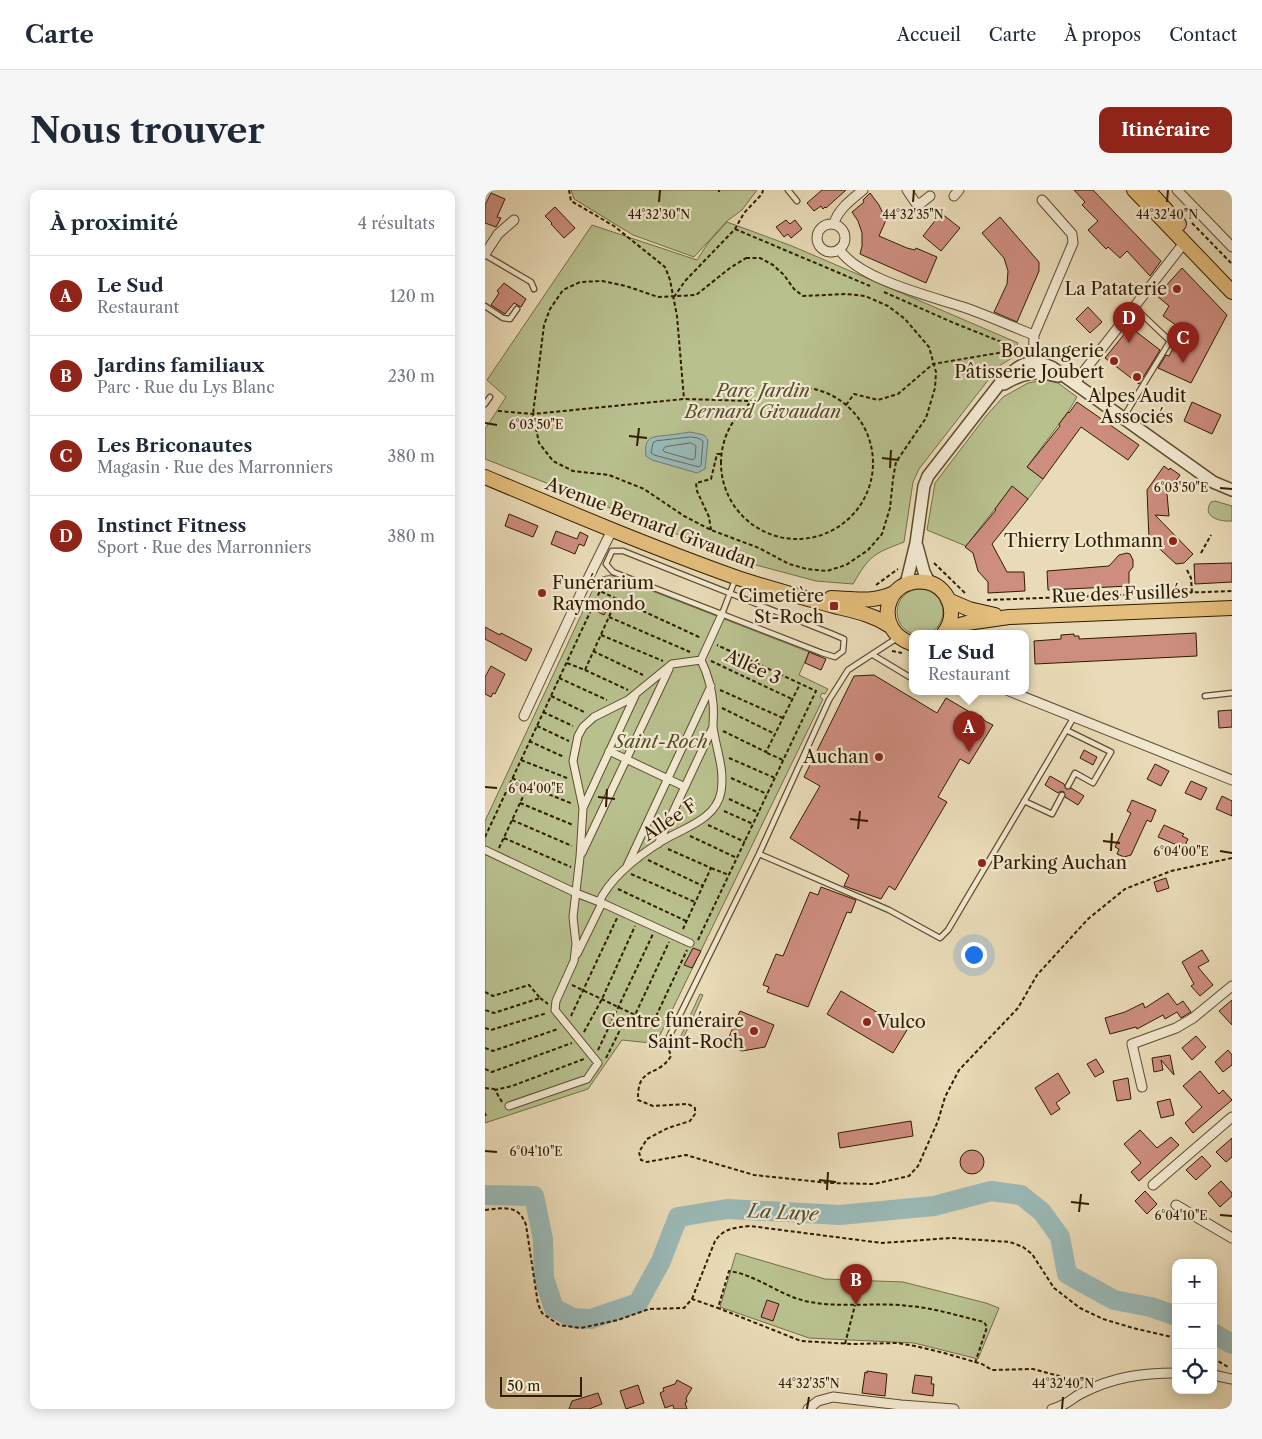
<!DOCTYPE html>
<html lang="fr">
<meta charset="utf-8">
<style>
body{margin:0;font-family:"Libre Caslon Text",serif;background:#f6f6f7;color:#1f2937}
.controls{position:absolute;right:15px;bottom:15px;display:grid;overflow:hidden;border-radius:10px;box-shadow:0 2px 12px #0003}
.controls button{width:45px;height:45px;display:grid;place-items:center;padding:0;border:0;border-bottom:1px solid #e0e1e3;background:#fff;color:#1f2937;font:25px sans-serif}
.scale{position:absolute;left:15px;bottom:12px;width:82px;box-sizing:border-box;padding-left:5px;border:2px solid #301c00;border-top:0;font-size:14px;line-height:18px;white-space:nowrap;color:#301c00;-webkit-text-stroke:4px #f1e8d0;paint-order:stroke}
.you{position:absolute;left:488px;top:764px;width:18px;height:18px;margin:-12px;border:4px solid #fff;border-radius:50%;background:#1a73e8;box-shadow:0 0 0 8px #1a73e833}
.badge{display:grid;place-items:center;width:32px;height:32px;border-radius:50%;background:#8f2418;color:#fff;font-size:16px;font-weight:700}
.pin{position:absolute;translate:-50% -41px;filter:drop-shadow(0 1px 2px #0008)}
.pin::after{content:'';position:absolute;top:26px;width:18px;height:15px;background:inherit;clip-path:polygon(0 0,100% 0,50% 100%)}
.popup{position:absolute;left:424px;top:440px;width:120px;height:65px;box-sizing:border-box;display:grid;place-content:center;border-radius:10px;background:#fff;filter:drop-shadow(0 1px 4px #0005);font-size:16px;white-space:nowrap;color:#747a83}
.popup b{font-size:19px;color:#1f2937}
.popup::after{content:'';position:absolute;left:50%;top:100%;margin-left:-10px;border:10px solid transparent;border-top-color:#fff}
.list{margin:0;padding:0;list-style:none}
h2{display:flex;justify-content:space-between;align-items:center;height:65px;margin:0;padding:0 20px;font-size:21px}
h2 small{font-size:16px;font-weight:400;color:#747a83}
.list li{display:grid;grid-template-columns:32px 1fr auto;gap:15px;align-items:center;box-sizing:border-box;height:80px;padding:0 20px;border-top:1px solid #e0e1e3}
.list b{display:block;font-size:19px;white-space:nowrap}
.list p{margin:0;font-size:16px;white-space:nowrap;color:#747a83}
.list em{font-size:16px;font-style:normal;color:#747a83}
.icon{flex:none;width:28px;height:28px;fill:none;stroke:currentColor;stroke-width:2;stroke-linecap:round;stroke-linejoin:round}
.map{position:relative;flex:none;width:747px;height:1219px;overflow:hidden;border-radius:10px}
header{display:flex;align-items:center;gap:30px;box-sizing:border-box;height:70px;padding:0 25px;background:#fff;border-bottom:1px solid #e0e1e3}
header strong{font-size:24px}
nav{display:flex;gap:28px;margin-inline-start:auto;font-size:18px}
.intro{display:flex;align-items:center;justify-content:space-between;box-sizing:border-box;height:120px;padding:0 30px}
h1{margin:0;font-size:35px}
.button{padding:12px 22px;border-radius:10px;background:#8f2418;color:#fff;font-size:18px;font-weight:700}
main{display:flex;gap:30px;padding:0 30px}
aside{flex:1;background:#fff;border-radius:10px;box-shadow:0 2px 12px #0003}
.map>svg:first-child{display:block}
.green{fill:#b8c08e;stroke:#746e47}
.water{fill:#9ab9b6;stroke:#707a6d}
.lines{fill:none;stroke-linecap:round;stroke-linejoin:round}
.shore{stroke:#656a5b;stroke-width:1}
.river{stroke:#9ab9b6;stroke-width:20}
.building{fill:#cd8d7f;stroke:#301c00}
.service-casing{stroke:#5e4c2e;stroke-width:7}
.pedestrian-casing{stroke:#5e4c2e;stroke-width:9}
.minor-casing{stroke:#5e4c2e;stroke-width:11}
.tertiary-casing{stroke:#5e4c2e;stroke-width:14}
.primary-casing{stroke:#301c00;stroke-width:16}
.path{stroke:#301c00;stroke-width:2;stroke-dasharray:4 2.5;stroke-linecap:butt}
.service{stroke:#f1e8d0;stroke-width:4.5}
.pedestrian{stroke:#f1e8d0;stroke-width:7}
.minor{stroke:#f1e8d0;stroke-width:9}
.tertiary{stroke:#f1e8d0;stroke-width:11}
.primary{stroke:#e4be7c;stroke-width:14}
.ticks{fill:none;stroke:#301c00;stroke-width:2}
.poi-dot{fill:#8f2418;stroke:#f1e8d0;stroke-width:2}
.labels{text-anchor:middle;stroke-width:4.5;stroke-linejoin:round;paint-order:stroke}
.poi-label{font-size:18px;fill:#301c00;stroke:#f1e8d0;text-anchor:end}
.park-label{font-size:18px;font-style:italic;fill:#594d2b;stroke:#f1e8d0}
.street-label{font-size:18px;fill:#301c00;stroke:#f1e8d0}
.water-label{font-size:19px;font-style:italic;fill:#504b37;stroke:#f1e8d0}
.ticks-label{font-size:12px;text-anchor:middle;fill:#301c00;stroke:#f1e8d0;stroke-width:4.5;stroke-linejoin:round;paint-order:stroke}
</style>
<header>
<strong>Carte</strong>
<nav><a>Accueil</a><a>Carte</a><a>À propos</a><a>Contact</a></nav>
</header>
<div class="intro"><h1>Nous trouver</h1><a class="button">Itinéraire</a></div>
<main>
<aside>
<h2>À proximité<small>4 résultats</small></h2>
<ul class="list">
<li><span class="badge">A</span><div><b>Le Sud</b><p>Restaurant</p></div><em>120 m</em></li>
<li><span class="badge">B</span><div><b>Jardins familiaux</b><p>Parc · Rue du Lys Blanc</p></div><em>230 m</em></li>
<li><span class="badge">C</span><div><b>Les Briconautes</b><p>Magasin · Rue des Marronniers</p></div><em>380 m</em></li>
<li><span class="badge">D</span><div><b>Instinct Fitness</b><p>Sport · Rue des Marronniers</p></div><em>380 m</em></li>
</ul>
</aside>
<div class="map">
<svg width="747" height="1219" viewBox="0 0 747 1219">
<rect width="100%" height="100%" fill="#e9dbb7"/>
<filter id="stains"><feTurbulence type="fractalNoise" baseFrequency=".004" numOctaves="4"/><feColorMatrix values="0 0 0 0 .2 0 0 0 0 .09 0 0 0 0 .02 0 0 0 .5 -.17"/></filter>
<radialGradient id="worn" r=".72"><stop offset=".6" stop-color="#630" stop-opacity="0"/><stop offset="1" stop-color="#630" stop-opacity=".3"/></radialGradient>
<!-- green -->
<path class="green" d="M86 0H272L257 20 242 31 209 67 148 45 89 9Z
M242 32 307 56 533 153 527 168 514 176 434 279 428 292 419 352C388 364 385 365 368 394L331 391 271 375 0 269V239L21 207 2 190 107 35 212 70 223 53Z
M560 190 573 193 592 207 583 222 542 277 558 289 543 309 527 297 481 356 442 340 450 293 501 226 518 207 543 193Z
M730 311 747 316V331C735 332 716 327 726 312Z
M126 385 324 462 314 485 343 499 340 504 337 503 335 507 338 509 175 845 166 853 137 850 103 899 0 933V631L111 393 117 387Z
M412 422a23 23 0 1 1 46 0a23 23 0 1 1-46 0Z
M215 804 218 805 197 851 194 850Z
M251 1063 340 1089 418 1092 501 1113 514 1118 493 1169 429 1153 324 1148 235 1117Z"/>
<!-- water -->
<path class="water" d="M205 242 219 245 223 250 220 279 212 283 167 270 161 266C158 244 170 247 185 245 192 244 199 243 205 242Z"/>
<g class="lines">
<!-- shore -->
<path class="shore" d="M206 247 213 248 218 251 216 275 214 277 169 265 166 263 168 253 171 251Z
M206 253 211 256 210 268 208 270 180 262 178 260 180 257Z"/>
<!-- river -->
<path class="river" d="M0 1005 49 1006 58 1049 59 1088 69 1118 88 1128 106 1129 153 1113 176 1071 193 1027 242 1019 355 1025 449 1016 506 1001 536 1005 557 1022 575 1047 582 1084 629 1110 666 1117 691 1126
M728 1143 747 1154"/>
</g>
<!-- building -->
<path class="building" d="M337 0H361L341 18 340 17 338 19 336 16 329 21 322 13Z
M589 0H608L676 71 665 86 642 61 635 68 623 57 621 59 603 40 613 31 597 15 600 12Z
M6 3 20 9 12 27 16 28 11 37 0 33V15Z
M385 3 394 15 401 30 394 46 422 58 430 60 431 58 452 67 441 93 375 64 377 56V43L373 31 367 22 379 12 378 10Z
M70 17 90 38 79 48 66 34 67 33 60 26Z
M456 23 475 38 456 61 438 46Z
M515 27 554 72V81L532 132 509 122 522 94 523 81 519 68 497 43Z
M301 30 305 34 310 30 317 39 306 48 303 44 299 47 291 37Z
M697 78 742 125 706 193 673 178 681 165 684 166 698 140 678 126 684 116 672 106Z
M19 93 41 109 36 117 29 113 20 124 6 115 14 103 12 101Z
M603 117 617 132 605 143 591 129Z
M645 137 675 160 654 194 620 168Z
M592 212 654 255 643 270 596 237 558 289 542 277 575 236 574 234 583 222 584 223Z
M707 212 736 225 727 244 699 231Z
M679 276 684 280 685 278 695 285 682 304 684 326 670 325 708 364 699 373 691 374 664 349 662 300Z
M527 296 543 309 507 354 522 382H539L540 401 503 403V392L493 381 488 363 480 357 511 320 510 319Z
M24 324 53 336 48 347 20 336Z
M71 341 92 349 95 342 103 346 99 356 94 354 90 364 66 354Z
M642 363 645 364 648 370V377L644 382V396L563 400 562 381 624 376 634 365Z
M747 373V392L710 394 709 374Z
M117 410 125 413 119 425 111 421Z
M0 437 15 445 16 443 47 459 41 471 0 449Z
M711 443 712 466 550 474 549 451 576 449V445L589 444V446H594V449Z
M324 462 341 469 336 480 320 473Z
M6 476 20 484 10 504 8 503 6 507 0 504V487Z
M389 485 452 523 461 508 490 525 496 526 500 531 508 535 484 574 475 569 453 607 462 612 410 700 404 696 396 709 359 696 364 685 305 648 335 596 319 587 369 486Z
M747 520V537L734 538 733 521Z
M599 560 612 567 608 575 595 568Z
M670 574 684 581 676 596 662 589Z
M565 586 579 594 581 599 586 598 599 606 593 615 580 607 579 602 576 601 573 603 560 595Z
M706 591 722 598 716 610 700 603Z
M737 606 747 611V626L731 619Z
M647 610 671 620 666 632 662 630 646 665 639 667 632 664 634 659 630 657 646 623 642 621Z
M679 635 699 644 697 646 703 649 699 658 673 647Z
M681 688 684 698 672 702 669 692Z
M336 697 371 710 366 723 362 722 323 817 282 802 284 797 278 795 291 764 298 766 325 702 333 705Z
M208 758 216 761 207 778 199 775Z
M717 760 724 771 713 777 728 795 715 806 706 796 709 794 697 772Z
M356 801 422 840 408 863 342 824Z
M683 803 692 815 698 811 706 822 696 828 692 822 680 829 678 825 652 839 651 837 625 844 620 828 640 822 658 813 660 818Z
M747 810V835L734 821Z
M255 821 289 835 280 857 257 861 241 854Z
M711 846 721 857 707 870 697 858Z
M743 860 747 865V875L738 882 730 872Z
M685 865 689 885 676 870 678 880 669 882 667 868Z
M611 869 619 882 610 887 602 874Z
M715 881 734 904 738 900 747 910 708 943 700 933 717 917 698 896Z
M573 883 585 903 571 913 575 919 566 925 550 898Z
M643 888 646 909 632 911 628 891Z
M685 909 689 925 676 928 672 912Z
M426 931 428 946 355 958 353 943Z
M655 940 672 958 686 947 694 955 654 991 646 982 656 973 639 954Z
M747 948V967L741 972 731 962Z
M475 972a12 12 0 1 1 24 0a12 12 0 1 1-24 0Z
M717 966 726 976 711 990 701 980Z
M736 991 747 1003V1006L735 1017 723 1003Z
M660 1001 672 1014 662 1024 650 1011Z
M282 1110 294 1114 288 1131 276 1127Z
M382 1181 402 1184 400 1206 377 1203 380 1182 382 1183Z
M430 1185 447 1187 446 1194H449L448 1206 427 1203Z
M192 1190 207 1198 201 1208 202 1212 200 1213 202 1219H189L188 1215 180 1218 175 1203 179 1201 178 1198 190 1194Z
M153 1195 159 1213 141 1219 135 1201Z
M113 1203 117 1214 104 1219H84L87 1211Z"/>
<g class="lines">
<defs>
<path id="service" d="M303 0 312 11
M0 65 46 92 49 99
M0 116 18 128 25 129 32 119
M0 214 5 207
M638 228 685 151 649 117
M127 361H138L345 443 359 449 358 461 350 467 337 463 128 382 121 374Z
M237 424 250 390
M388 465 428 489
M720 506 747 503
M581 540 626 562 608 593 590 583 583 596
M539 611 567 624 577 605
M274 664 404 720 455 748 463 740 589 527
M181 853 274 664 344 510 363 480 412 448"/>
<path id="pedestrian" d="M124 561 200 597
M98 618 150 506
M173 654 228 537
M0 660 91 703 117 713 205 753
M97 663 184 479
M142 676 226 496
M114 712C126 687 153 666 177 651 198 638 231 630 236 602 240 579 231 559 228 537 228 530 229 522 228 514 227 498 223 485 216 470
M92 764 117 713
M24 916 102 889 113 873 70 820 71 811 89 771 91 754 88 727 95 667 98 618 88 571 93 546 98 537 109 527 143 510 187 474 216 470 237 424"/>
<path id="minor" d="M422 0 430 12 435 14 445 6
M692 0 747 57
M469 6 474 0
M349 34C352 20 367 9 378 0
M332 48a14 14 0 1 1 28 0a14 14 0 1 1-28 0Z
M354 59C373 89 445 106 478 117 502 125 525 136 549 145
M0 64 13 44 29 30
M548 178 549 145 588 53 587 44 557 10
M589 194 699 53
M524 501 747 590
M39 526 96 403 127 340
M657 897 647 854 691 838 708 828 747 796
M668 995 747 927
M691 1015 747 1048
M728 1185 747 1189
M323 1219 333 1211 348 1207 416 1215 469 1219
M567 1219C583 1215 585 1209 597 1203 628 1187 657 1183 691 1183"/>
<path id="tertiary" d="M519 194C537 183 553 180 573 186
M432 356 439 382 444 392
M421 394 431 353 439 296 443 286 516 192C533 175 545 166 568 178L728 292 747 300"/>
<path id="primary" d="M649 0 747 102
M663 0 694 34
M0 287C83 322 166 357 250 387 282 398 316 407 349 416 369 421 387 424 405 436
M346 408C369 409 388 413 409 403
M463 410 484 419 510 425
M462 439 482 433 524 427 747 418
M428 454C387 441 399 386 441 392 451 393 460 401 464 411 468 422 466 434 459 443"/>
</defs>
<!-- service casing -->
<use href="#service" class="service-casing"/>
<!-- pedestrian casing -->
<use href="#pedestrian" class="pedestrian-casing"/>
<!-- minor casing -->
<use href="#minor" class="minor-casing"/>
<!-- tertiary casing -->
<use href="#tertiary" class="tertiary-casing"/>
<!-- primary casing -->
<use href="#primary" class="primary-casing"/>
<!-- path -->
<path class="path" d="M84 0 86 11 129 36 180 77 185 90 192 126 199 209
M234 2V0
M707 33 747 74
M250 39 385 96
M261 68H275L288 75 299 85 309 99 318 106 361 104 380 106 403 116 420 129 444 157 451 182 450 198 441 228 411 272 408 289 405 318 397 344 383 360 361 375 342 381 322 379 304 374 274 358 226 340 199 326 159 299 124 285 88 281 68 271 54 253 48 224 59 135 65 119 78 100 95 92 117 91 141 96 173 107 211 105 245 78Z
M399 102 469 133 529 157H540
M189 107 200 91 250 39 259 23 277 4 278 0
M236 273a76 76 0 1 1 152 0a76 76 0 1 1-152 0Z
M361 215 369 204 393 210 413 204 448 174 519 162 529 157
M13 221 48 224 199 209 267 211
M226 340 224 327 212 301 211 293 226 289 232 264H236
M716 363 726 345
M449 373 481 404
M702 380 706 388 707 403
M391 395 413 379
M502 410 747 401
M323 426H333
M124 427 205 462
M116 445 178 471
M108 461 158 485
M407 461 417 463
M226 471 307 509
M82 473 100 480 132 409
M100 480 143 500
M74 488 122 510
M235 500 298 528
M66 506 99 522
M237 518 290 544
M58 522 88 536
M52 536 84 551
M238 541 281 562 315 494
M44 551 79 567
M282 563 298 570
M244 568 290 588
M36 570 82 588
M27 588 43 596
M246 588 282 604
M244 609 274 623
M35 613 88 635
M239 621 268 634
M27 630 87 656
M223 635 260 652
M205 646 252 668
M0 647 115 401 216 448
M19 648 86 677
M14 658 43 596 88 614
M183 659 226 678 198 739
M163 670 218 696
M226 678 244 685
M146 684 210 712
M133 699 201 731
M213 750 331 501 232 455
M87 795 150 825 184 752
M0 802 8 806 44 795 55 808 9 823 0 820
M55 808 63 814
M86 826 132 728
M239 831 246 835
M145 835 150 825
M0 838 6 840 62 823
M99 842 117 809 150 736
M0 858 8 861 73 839
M113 860 168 744
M184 860 186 866C173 888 152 875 153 910L168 916 203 914 210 918V924L205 931 183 938 162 949 154 962 156 970 162 972 201 965 269 985 344 993 389 994 424 986 433 976 453 931 460 907 474 880 533 818 552 785 603 729 640 699 686 681 747 668
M121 868 138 834 166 837 202 760
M0 879 7 882 87 853
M0 898 10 899
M17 912 10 900 27 896 99 869
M0 923 1 926
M0 1020C18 1018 34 1014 41 1035L53 1114 57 1123 74 1135 96 1138 133 1130 164 1119 199 1118 207 1109 233 1118
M207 1109 230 1051C239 1038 249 1038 265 1036L397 1053 466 1048 525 1052 538 1057 547 1064 569 1098 595 1118 618 1129 648 1138 691 1148
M360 1154 370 1115
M728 1168 743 1177
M490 1173 502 1137 499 1132C474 1126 449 1118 424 1116 391 1112 358 1118 325 1112 296 1107 273 1085 244 1081L233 1118 316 1151 368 1154 412 1153 430 1156 459 1163 497 1174 507 1180 548 1179 574 1186 588 1197"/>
<!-- service -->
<use href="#service" class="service"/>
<!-- pedestrian -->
<use href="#pedestrian" class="pedestrian"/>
<!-- minor -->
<use href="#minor" class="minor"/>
<!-- tertiary -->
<use href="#tertiary" class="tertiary"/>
<!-- primary -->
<use href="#primary" class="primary"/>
</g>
<!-- ticks -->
<path class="ticks" d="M174 12 175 0M428 12 429 0M682 12 683 0M0 233 12 235M144 246 162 248M152 256 154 238M397 268 414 270M405 278 406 260M735 298 747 299M0 597 12 598M113 607 130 609M121 617 122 599M365 629 383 631M373 639 375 621M618 651 635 653M626 661 627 643M735 661 747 663M0 961 12 962M334 990 351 992M342 1000 343 982M586 1012 604 1014M594 1022 596 1004M735 1025 747 1026M322 1219 324 1207M577 1219 578 1207"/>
<!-- markers -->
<g class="poi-dot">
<circle cx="692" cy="99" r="5"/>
<circle cx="629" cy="171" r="5"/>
<circle cx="652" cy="187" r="5"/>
<circle cx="688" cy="351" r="5"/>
<circle cx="57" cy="403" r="5"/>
<rect x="344" y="411" width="10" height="10" rx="2.5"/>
<circle cx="394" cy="567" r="5"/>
<circle cx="497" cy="673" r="5"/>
<circle cx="382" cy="832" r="5"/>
<circle cx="269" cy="841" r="5"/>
</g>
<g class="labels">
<!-- poi labels -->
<g class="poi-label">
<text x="682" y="105">La Pataterie</text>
<text x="619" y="167">Boulangerie<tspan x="619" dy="21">Pâtisserie Joubert</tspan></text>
<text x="652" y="212" text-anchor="middle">Alpes Audit<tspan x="652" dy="21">Associés</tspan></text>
<text x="678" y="357">Thierry Lothmann</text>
<text x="67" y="399" text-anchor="start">Funérarium<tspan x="67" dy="21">Raymondo</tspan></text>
<text x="339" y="412">Cimetière<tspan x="339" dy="21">St-Roch</tspan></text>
<text x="384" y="573">Auchan</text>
<text x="507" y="679" text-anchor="start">Parking Auchan</text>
<text x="259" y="837">Centre funéraire<tspan x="259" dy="21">Saint-Roch</tspan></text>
<text x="392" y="838" text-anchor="start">Vulco</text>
</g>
<!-- park labels -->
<g class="park-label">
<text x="278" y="207">Parc Jardin<tspan x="278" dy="21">Bernard Givaudan</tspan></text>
<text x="176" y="558">Saint-Roch</text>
</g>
<!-- street labels -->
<g class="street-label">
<text transform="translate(166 333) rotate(21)" y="6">Avenue Bernard Givaudan</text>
<text transform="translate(635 404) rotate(-2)" y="6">Rue des Fusillés</text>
<text transform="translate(268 477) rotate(25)" y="6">Allée 3</text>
<text transform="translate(185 630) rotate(-33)" y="6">Allée F</text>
</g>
<!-- water labels -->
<g class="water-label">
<text transform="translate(298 1022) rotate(3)" y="7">La Luye</text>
</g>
</g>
<g class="ticks-label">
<text x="174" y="29">44°32'30"N</text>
<text x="428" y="29">44°32'35"N</text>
<text x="682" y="29">44°32'40"N</text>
<text x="51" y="239">6°03'50"E</text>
<text x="696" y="302">6°03'50"E</text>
<text x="51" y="603">6°04'00"E</text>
<text x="696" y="666">6°04'00"E</text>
<text x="51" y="966">6°04'10"E</text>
<text x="696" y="1030">6°04'10"E</text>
<text x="324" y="1198">44°32'35"N</text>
<text x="578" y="1198">44°32'40"N</text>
</g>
<rect width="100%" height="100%" filter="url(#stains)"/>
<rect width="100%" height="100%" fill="url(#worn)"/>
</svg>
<div class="controls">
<button>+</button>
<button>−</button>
<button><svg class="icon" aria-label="locate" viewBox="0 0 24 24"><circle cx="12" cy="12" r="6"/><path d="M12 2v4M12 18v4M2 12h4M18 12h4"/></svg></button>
</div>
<div class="scale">50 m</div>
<div class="you"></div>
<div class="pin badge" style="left:484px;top:562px">A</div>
<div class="popup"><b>Le Sud</b>Restaurant</div>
<div class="pin badge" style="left:371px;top:1115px">B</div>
<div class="pin badge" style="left:698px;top:173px">C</div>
<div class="pin badge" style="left:644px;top:153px">D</div>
</div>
</main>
